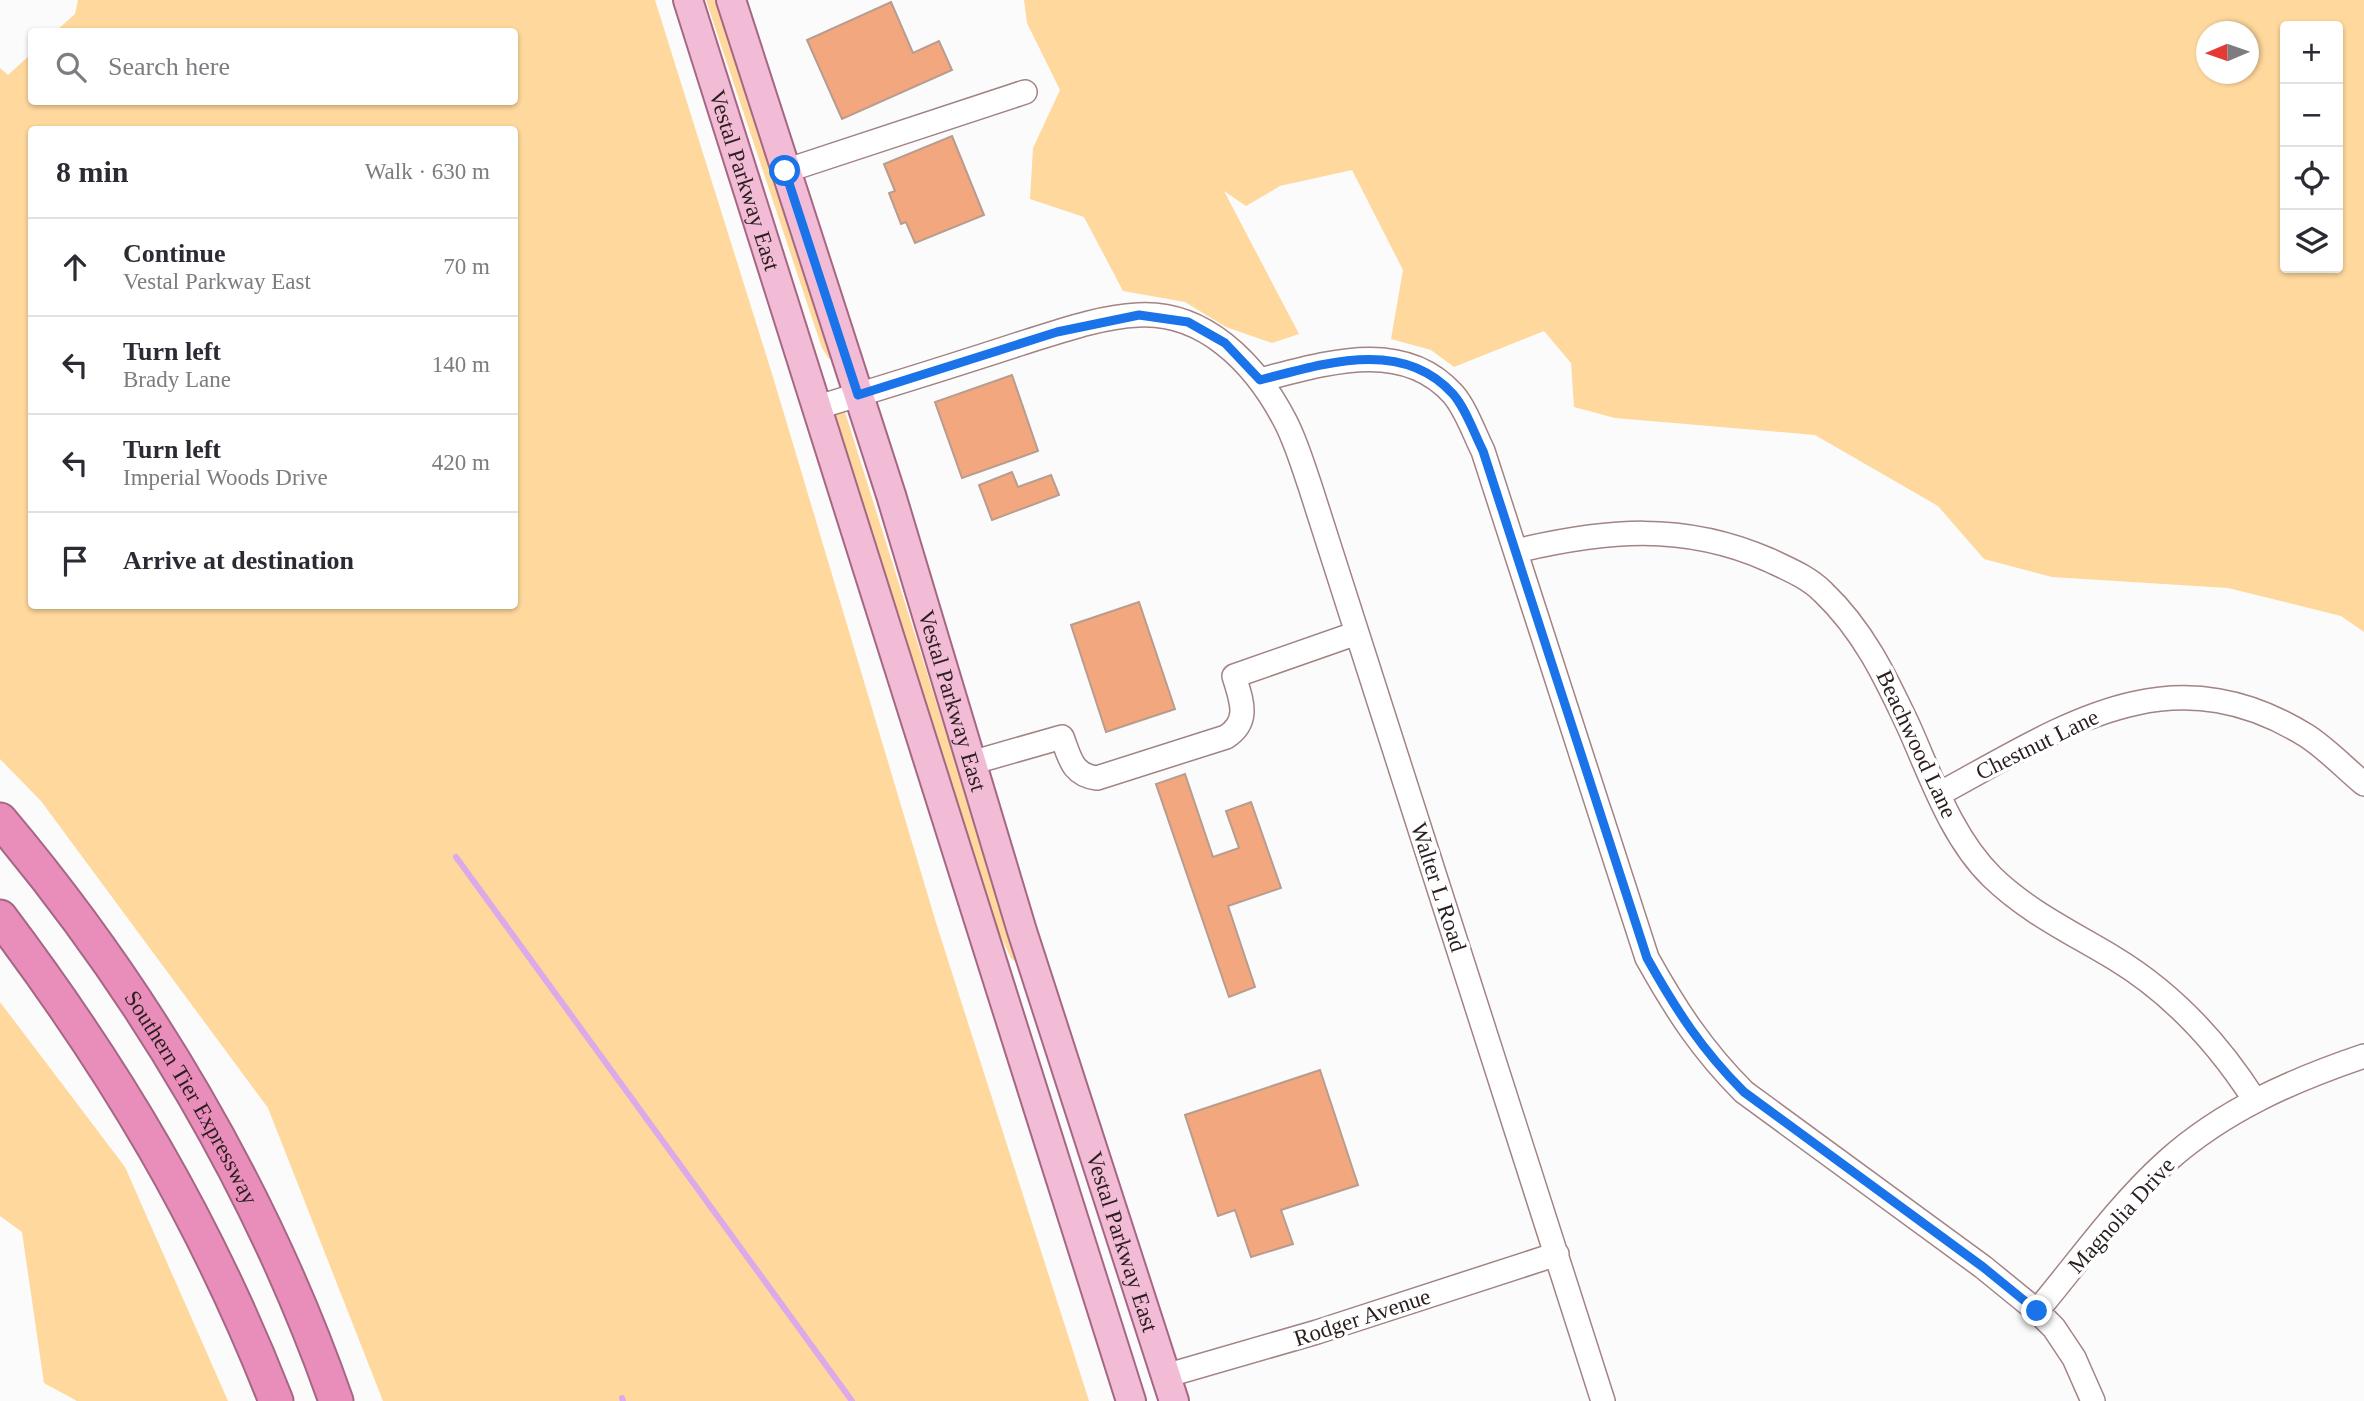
<!DOCTYPE html>
<meta charset="utf-8">
<style>
body{margin:0;font-family:Georgia,serif;background:#f2f2f3;color:#2b2b33}
.controls{position:absolute;right:21px;top:21px;display:grid;overflow:hidden;border-radius:7px;box-shadow:0 2px 5px #0004}
.controls button{width:63px;height:63px;display:grid;place-items:center;padding:0;border:0;border-bottom:2px solid #e1e1e2;background:#fff;color:#2b2b33;font:35px sans-serif}
.compass{position:absolute;left:2196px;top:21px;width:63px;height:63px;border-radius:50%;background:#fff;box-shadow:0 2px 5px #0004;rotate:268deg}
.stop{position:absolute;width:21px;height:21px;margin:-16px;border:5px solid #1a73e8;border-radius:50%;background:#fff}
.stop.end{background:#1a73e8;border-color:#fff;box-shadow:0 2px 7px #0008}
.list{margin:0;padding:0;list-style:none}
h2{display:flex;justify-content:space-between;align-items:center;height:91px;margin:0;padding:0 28px;font-size:30px}
h2 small{font-size:23px;font-weight:400;color:#7c7c81}
.list li{display:grid;grid-template-columns:46px 1fr auto;gap:21px;align-items:center;box-sizing:border-box;height:98px;padding:0 28px;border-top:2px solid #e1e1e2}
.list b{display:block;font-size:26px;white-space:nowrap}
.list p{margin:0;font-size:23px;white-space:nowrap;color:#7c7c81}
.list em{font-size:23px;font-style:normal;color:#7c7c81}
.icon{flex:none;width:38px;height:38px;fill:none;stroke:currentColor;stroke-width:2;stroke-linecap:round;stroke-linejoin:round}
.map{position:relative;flex:none;width:2364px;height:1401px;overflow:hidden}
.search{position:absolute;background:#fff;box-shadow:0 2px 5px #0004;left:28px;top:28px;width:490px;height:77px;display:flex;align-items:center;gap:18px;box-sizing:border-box;padding:0 24px;border-radius:7px;color:#7c7c81;font-size:26px}
.panel{position:absolute;background:#fff;box-shadow:0 2px 5px #0004;left:28px;top:126px;width:490px;height:483px;border-radius:7px}
.map>svg:first-child{display:block}
.green{fill:#fed89c;fill-rule:evenodd}
.lines{fill:none;stroke-linecap:round;stroke-linejoin:round}
.stream{stroke:#dca9e9;stroke-width:6}
.building{fill:#f2a77f;stroke:#b89c8e;stroke-width:2}
.minor-casing{stroke:#a38383;stroke-width:26}
.major-casing{stroke:#a66784;stroke-width:32}
.highway-casing{stroke:#a66784;stroke-width:37}
.minor{stroke:#fff;stroke-width:23}
.major{stroke:#f2bbd6;stroke-width:28}
.highway{stroke:#e98ebb;stroke-width:33}
.route{stroke:#1a73e8;stroke-width:9}
.labels{text-anchor:middle;stroke-width:7;stroke-linejoin:round;paint-order:stroke}
.street-label{font-size:23px;fill:#2a1e1e;stroke:#fff}
</style>
<div class="map">
<svg width="2364" height="1401" viewBox="0 0 2364 1401">
<rect width="100%" height="100%" fill="#fbfbfb"/>
<!-- green -->
<path class="green" d="M78 0H655L773 377 937 926 1089 1401H383L268 1108 41 801 0 759V68L8 75 31 54 32 102H514V32L56 31 75 14ZM32 130H514V606H32Z
M706 0H718L833 355 829 359 822 348Z
M1024 0H2364V632L2341 616 2228 588 2052 577 1984 559 1938 506 1815 435 1615 418 1574 407 1571 363 1544 331 1454 367 1431 350 1391 339 1403 270 1352 170 1280 186 1246 206 1224 191 1299 334 1272 343 1226 327 1185 302 1123 291 1084 217 1030 199 1033 148 1060 90 1027 23ZM2285 26H2338V268H2285ZM2206 32H2248V74H2206Z
M844 409 1019 965 1011 958 982 896 832 416Z
M0 1002 125 1167 228 1401H77L44 1383 22 1232 0 1216Z"/>
<g class="lines">
<!-- stream -->
<path class="stream" d="M456 857 852 1401
M622 1398 623 1401"/>
</g>
<!-- building -->
<path class="building" d="M891 2 913 53 939 41 952 70 842 119 807 40Z
M952 136 984 215 915 243 906 222 901 224 889 193 895 191 884 164Z
M1012 375 1038 451 962 478 935 402Z
M1012 472 1018 487 1051 475 1059 495 992 520 979 485Z
M1139 602 1175 709 1106 732 1071 625Z
M1185 774 1213 857 1239 848 1226 811 1251 802 1281 888 1228 906 1255 987 1229 997 1156 784Z
M1320 1070 1358 1185 1281 1210 1293 1244 1251 1257 1235 1210 1218 1216 1185 1115Z"/>
<g class="lines">
<defs>
<path id="minor" d="M785 171 1025 92
M1260 380C1323 364 1402 337 1453 394 1466 409 1474 433 1483 451L1647 958C1676 1010 1702 1050 1744 1092L1983 1267 2037 1311 2054 1328 2074 1358 2093 1401
M815 408C884 387 952 366 1019 344 1058 332 1098 317 1138 315 1204 311 1254 363 1283 417 1295 438 1302 463 1310 486L1603 1401
M1516 551C1605 530 1683 522 1769 560 1788 569 1808 577 1823 592 1863 630 1885 676 1908 725 1931 776 1951 837 1992 877 2028 912 2071 932 2114 958 2172 993 2218 1043 2254 1099
M971 763 1062 737C1070 758 1072 775 1097 778L1226 737C1251 721 1241 700 1234 676L1357 633
M1939 794C2063 727 2169 650 2307 736 2327 749 2346 769 2364 784
M2037 1311C2079 1261 2118 1205 2167 1161 2224 1110 2293 1080 2364 1056
M1165 1376 1317 1332 1557 1254"/>
<g id="major">
<path id="s1" d="M688 0 1131 1401"/>
<path id="s2" d="M731 0 891 495 1022 931 1174 1401"/>
</g>
<g id="highway">
<path id="s3" d="M0 820C144 991 262 1190 336 1401"/>
<path d="M0 917C116 1071 205 1220 276 1401"/>
</g>
</defs>
<!-- minor casing -->
<use href="#minor" class="minor-casing"/>
<!-- major casing -->
<use href="#major" class="major-casing"/>
<!-- highway casing -->
<use href="#highway" class="highway-casing"/>
<!-- minor -->
<use href="#minor" class="minor"/>
<!-- major -->
<use href="#major" class="major"/>
<!-- highway -->
<use href="#highway" class="highway"/>
</g>
<g class="lines">
<!-- route -->
<path class="route" d="M785 171 858 395 1057 332 1139 315 1188 322 1225 343 1260 380C1323 364 1402 337 1453 394 1466 409 1474 433 1483 451L1647 958C1676 1010 1702 1050 1744 1092L1983 1267 2037 1311"/>
</g>
<g class="labels">
<!-- street labels -->
<g class="street-label">
<text dy="8" stroke="none"><textPath href="#s1" startOffset="189">Vestal Parkway East</textPath></text>
<text dy="8" stroke="none"><textPath href="#s2" startOffset="735">Vestal Parkway East</textPath></text>
<text transform="translate(1917 744) rotate(65)" y="8">Beachwood Lane</text>
<text transform="translate(2037 744) rotate(-26)" y="8">Chestnut Lane</text>
<text transform="translate(1439 887) rotate(72)" y="8">Walter L Road</text>
<text dy="8" stroke="none"><textPath href="#s3" startOffset="338">Southern Tier Expressway</textPath></text>
<text transform="translate(2121 1215) rotate(-48)" y="8">Magnolia Drive</text>
<text dy="8" stroke="none"><textPath href="#s2" startOffset="1302">Vestal Parkway East</textPath></text>
<text transform="translate(1362 1317) rotate(-18)" y="8">Rodger Avenue</text>
</g>
</g>
</svg>
<div class="controls">
<button>+</button>
<button>−</button>
<button><svg class="icon" aria-label="locate" viewBox="0 0 24 24"><circle cx="12" cy="12" r="6"/><path d="M12 2v4M12 18v4M2 12h4M18 12h4"/></svg></button>
<button><svg class="icon" aria-label="layers" viewBox="0 0 24 24"><path d="M12 4l9 5-9 5-9-5zM3 14l9 5 9-5"/></svg></button>
</div>
<svg class="compass" viewBox="-18 -18 36 36"><path d="M0-13l5 13h-10z" fill="#e53935"/><path d="M0 13l5-13h-10z" fill="#7c7c81"/></svg>
<div class="stop" style="left:785px;top:171px"></div>
<div class="stop end" style="left:2037px;top:1311px"></div>
<div class="search"><svg class="icon" aria-label="search" viewBox="0 0 24 24"><circle cx="10" cy="10" r="6"/><path d="M15 15l6 6"/></svg>Search here</div>
<section class="panel">
<h2>8 min<small>Walk · 630 m</small></h2>
<ul class="list">
<li><svg class="icon" aria-label="ahead" viewBox="0 0 24 24"><path d="M12 20V5M6 11l6-6 6 6"/></svg><div><b>Continue</b><p>Vestal Parkway East</p></div><em>70 m</em></li>
<li><svg class="icon" aria-label="left" viewBox="0 0 24 24"><path d="M17 20v-9H6M10 6l-5 5 5 5"/></svg><div><b>Turn left</b><p>Brady Lane</p></div><em>140 m</em></li>
<li><svg class="icon" aria-label="left" viewBox="0 0 24 24"><path d="M17 20v-9H6M10 6l-5 5 5 5"/></svg><div><b>Turn left</b><p>Imperial Woods Drive</p></div><em>420 m</em></li>
<li><svg class="icon" aria-label="arrive" viewBox="0 0 24 24"><path d="M6 21V4h12l-3 4 3 4H6"/></svg><div><b>Arrive at destination</b></div></li>
</ul>
</section>
</div>
